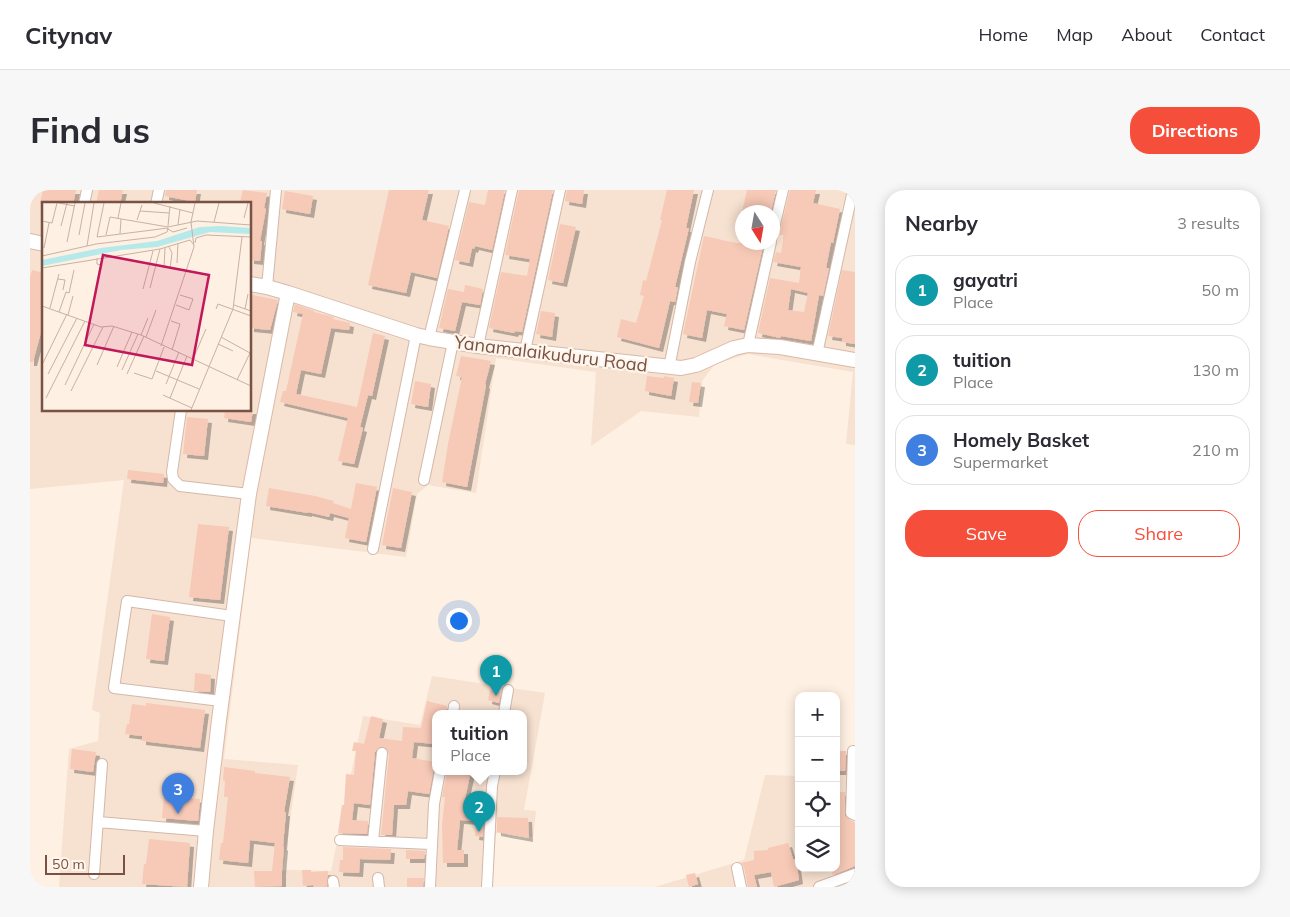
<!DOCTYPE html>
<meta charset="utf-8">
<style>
body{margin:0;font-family:Mulish,sans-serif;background:#f7f7f7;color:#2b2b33}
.controls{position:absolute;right:15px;bottom:15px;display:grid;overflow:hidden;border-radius:10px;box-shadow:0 2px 12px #0003}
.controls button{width:45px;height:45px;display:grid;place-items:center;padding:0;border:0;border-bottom:1px solid #e1e1e2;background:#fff;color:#2b2b33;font:25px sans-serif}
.compass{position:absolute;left:705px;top:15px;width:45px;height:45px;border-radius:50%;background:#fff;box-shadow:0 2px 12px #0003;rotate:169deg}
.scale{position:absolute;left:15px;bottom:12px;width:80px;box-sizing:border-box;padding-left:5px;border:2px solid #795246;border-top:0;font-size:14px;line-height:18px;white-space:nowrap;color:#795246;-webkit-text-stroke:4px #fff5eb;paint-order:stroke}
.you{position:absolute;left:428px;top:430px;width:18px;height:18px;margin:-12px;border:4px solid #fff;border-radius:50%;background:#1a73e8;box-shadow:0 0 0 8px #1a73e833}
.badge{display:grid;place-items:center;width:32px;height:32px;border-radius:50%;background:#f54e3b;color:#fff;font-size:16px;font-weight:700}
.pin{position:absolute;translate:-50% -41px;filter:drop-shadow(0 1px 2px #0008)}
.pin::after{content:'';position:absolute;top:26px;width:18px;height:15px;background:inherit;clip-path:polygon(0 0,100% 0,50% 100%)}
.popup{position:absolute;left:402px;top:520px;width:95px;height:65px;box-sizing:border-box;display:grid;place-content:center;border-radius:10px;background:#fff;filter:drop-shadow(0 1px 4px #0005);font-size:16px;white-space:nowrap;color:#7c7c81}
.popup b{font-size:19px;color:#2b2b33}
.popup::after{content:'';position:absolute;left:50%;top:100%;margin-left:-10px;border:10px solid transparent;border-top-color:#fff}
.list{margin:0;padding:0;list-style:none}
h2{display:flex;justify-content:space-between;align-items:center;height:65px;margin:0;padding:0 20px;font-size:21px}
h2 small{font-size:16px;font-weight:400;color:#7c7c81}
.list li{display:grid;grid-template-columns:32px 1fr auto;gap:15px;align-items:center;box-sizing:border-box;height:70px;margin:0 10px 10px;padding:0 10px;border:1px solid #e1e1e2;border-radius:20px}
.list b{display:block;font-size:19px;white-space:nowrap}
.list p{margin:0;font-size:16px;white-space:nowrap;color:#7c7c81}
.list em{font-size:16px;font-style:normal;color:#7c7c81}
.actions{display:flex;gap:10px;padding:15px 20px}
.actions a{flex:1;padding:11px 0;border:1px solid #f54e3b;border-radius:20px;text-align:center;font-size:18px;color:#f54e3b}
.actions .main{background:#f54e3b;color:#fff}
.icon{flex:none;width:28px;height:28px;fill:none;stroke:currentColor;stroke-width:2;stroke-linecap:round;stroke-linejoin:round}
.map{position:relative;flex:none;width:825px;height:697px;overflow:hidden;border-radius:20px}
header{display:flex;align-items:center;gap:30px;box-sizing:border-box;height:70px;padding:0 25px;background:#fff;border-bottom:1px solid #e1e1e2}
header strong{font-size:24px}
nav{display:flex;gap:28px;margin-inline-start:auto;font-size:18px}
.intro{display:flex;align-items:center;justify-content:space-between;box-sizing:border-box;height:120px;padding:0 30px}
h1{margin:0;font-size:35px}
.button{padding:12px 22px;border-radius:20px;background:#f54e3b;color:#fff;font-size:18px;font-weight:700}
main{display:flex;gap:30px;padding:0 30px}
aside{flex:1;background:#fff;border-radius:20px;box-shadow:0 2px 12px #0003}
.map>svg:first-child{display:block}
.residential{fill:#f7e1d0;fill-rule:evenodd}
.building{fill:#f7c9b7;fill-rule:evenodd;filter:url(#shadow)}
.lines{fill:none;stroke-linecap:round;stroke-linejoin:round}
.street-casing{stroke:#d3b8aa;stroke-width:12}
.secondary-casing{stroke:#dab9a9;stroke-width:16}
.street{stroke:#fff;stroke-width:10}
.secondary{stroke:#fff;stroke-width:14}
.labels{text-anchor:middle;stroke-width:4.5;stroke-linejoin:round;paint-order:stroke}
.street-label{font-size:18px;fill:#795246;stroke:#fff5eb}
.inset-road{fill:none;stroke:#c9b1a4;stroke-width:1}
.view{fill:#c2185b;fill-opacity:0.15;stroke:#c2185b;stroke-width:2.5}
.inset-edge{fill:none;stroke:#795246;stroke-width:2.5}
</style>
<header>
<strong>Citynav</strong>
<nav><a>Home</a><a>Map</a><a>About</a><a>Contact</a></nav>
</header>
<div class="intro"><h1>Find us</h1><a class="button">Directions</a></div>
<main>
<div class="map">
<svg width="825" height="697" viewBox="0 0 825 697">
<defs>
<filter id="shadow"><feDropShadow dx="4" dy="4" stdDeviation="0" flood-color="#0004"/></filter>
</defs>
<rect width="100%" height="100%" fill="#fef0e2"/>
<!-- residential -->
<path class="residential" d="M0 0H825V255L816 254 823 182 718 164 685 174 672 191 669 227 611 221 561 256 566 182 466 168 446 303 398 295 387 304 376 367 221 348 194 569 268 575 253 680 301 681 333 526 390 535 402 486 515 503 494 620 506 621 503 647 466 643 462 697H29L39 559 68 551 70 523 62 520 94 290 0 299ZM14 14H220V220H14ZM712 22H742V52H712ZM405 523H493V581H405Z
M806 562H825V697H625L714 670 735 585 769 586V678H806Z"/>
<!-- building -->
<path class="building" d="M13 0H46L43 14H10Z
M69 0H93L90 14H66Z
M136 0H167L165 12 135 6Z
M213 0 237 3 234 18 236 19 230 51H232L230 71 220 70V14L210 12Z
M359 0H399L392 30 419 36 407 88 381 82 376 103 338 95Z
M458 0H475L462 60 445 56 444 59 442 58 439 73 425 70 439 12 455 15Z
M489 0H523L504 87 497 86 500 69 475 65Z
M537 0H554L552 14 535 11Z
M637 0H664L656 38H659L645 97H648L645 112 640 111 629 158 587 147 591 129 606 133 614 106 610 105 613 90 616 91 632 30H630Z
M717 0H746L741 22H712Z
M760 0H786L783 13 810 19 803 53 801 52 796 78H799L793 106 789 105 781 151 751 146 750 148 728 143 740 88 769 93 771 77 743 72 746 62 751 63 754 45H749ZM761 99 778 103 774 122 758 120Z
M255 1 283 6 280 24 252 19Z
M530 34 546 37 533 93 518 90Z
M674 46 706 53 734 52 714 140 694 136 697 124 677 120 672 148 653 144Z
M2 80 14 83V131L3 172H0V87Z
M812 80 825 82V154L812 152V148L798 146Z
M471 82 504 87 492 142 485 141 484 143 459 138Z
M435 95 453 99 450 115 432 112 425 141 409 138 418 99 434 102Z
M222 105 248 110 240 140 220 138V114Z
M265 114 284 121V122L304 127 303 129 320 133 319 140 301 138 291 184 271 180 266 204 327 217 343 143 355 146 342 206 338 205 330 237 333 238 324 274 308 271 318 228 250 212 253 201H256L273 124 263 122Z
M511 121 525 123 522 147 506 144Z
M431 166 461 171 455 194 456 195 437 297 412 292 418 254 432 187 426 186Z
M617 186 634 188V186L644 188 641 206 615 201Z
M385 191 401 194 398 217 381 214Z
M662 192 671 193 668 213 659 212Z
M195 220H223L221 232 194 228Z
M157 227 178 229 174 266 153 264Z
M98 280 134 284 133 293 97 289Z
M326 293 347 297 336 352 315 348 319 328 300 323 299 327 278 322V323L236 316 239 298 285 306 304 311 303 313 321 319Z
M363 298 382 302 371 358 352 355Z
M168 334 199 337 190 410 159 407Z
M122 424 140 427 134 471 116 469Z
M165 483 181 485 180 502 164 501Z
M460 500 471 502 469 513 458 510Z
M397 511 417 516 416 523H405V554L384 552 382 568 405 572 399 604 378 601 376 615H364L362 645H351L359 564 356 558 350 557 345 562 340 615 324 613 322 630 338 631 337 644 308 643 312 615H314L316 584 324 585 326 561H322L324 552 334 554 341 526 353 529 349 548 372 551 373 537 391 538Z
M116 513 175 520 170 558 112 551V546L95 544 97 534H99L102 514 116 516Z
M42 559 66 562 63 582 40 579Z
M806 561H816L815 581H806Z
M194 577 225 581V583L260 587 254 622H256L253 656 254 657 252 681V696L225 697 224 681H242L245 653 220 650 218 673 189 670 191 653H193L198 607H194L195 591 193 590Z
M417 581H441L434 613 454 614 453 647 445 646 447 631 430 630 427 660H434V673H413L412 635 415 607H412Z
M806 602H815V626L825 633V676L803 685 800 678H806Z
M134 606 170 609 168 631 132 628Z
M467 627 498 628 499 648 467 642Z
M119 649 160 653 157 697 112 694 114 674H116Z
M758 653 763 669H766L769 690 744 697 741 682 724 685 727 697H718L714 677 711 673 724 670V661L738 660V658Z
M313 657 361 659 360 670 330 669 329 683 309 682 310 670H313Z
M376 660 395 661 394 669H376Z
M272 680H281V682L298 681 297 697H284L283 695 273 696Z
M665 683 668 694 659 697 656 685Z
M377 688H394L393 697H377Z"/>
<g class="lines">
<defs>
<path id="street" d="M54 14 57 0
M126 14 129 0
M742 46 753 0
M237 97 246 0
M399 148 435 0
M718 155 741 52
M448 156 482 0
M495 161 530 0
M787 164 823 0
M639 178 660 72 678 0
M151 220 142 282 143 289 150 296 219 304
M394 290 423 152
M343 359 386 145
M191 511 84 498 97 411 202 426
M423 523 424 516
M474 523 478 500
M823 561 821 623 825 625
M68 632 176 641
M310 650 401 654
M343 651 352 563
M707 678 711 697
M64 684 72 574
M348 688 349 697
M303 691 304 697
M400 697 404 614 410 581
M457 697 462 596 465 581
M789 697 825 684"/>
<path id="secondary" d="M0 51 14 54
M220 94 237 97 258 103 386 145 399 148 448 156 651 178 666 175 704 158 718 155 750 157 825 170
M171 697 176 641 189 530 219 304 258 103"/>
</defs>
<!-- street casing -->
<use href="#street" class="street-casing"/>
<!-- secondary casing -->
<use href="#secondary" class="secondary-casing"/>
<!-- street -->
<use href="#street" class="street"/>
<!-- secondary -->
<use href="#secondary" class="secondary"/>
</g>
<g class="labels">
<!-- street labels -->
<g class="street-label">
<text transform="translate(521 164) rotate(7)" y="6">Yanamalaikuduru Road</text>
</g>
</g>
<!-- overview -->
<g transform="translate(12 12)">
<rect width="209" height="209" fill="#fef0e2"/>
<path d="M179 24 209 26V32L168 30 115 45 79 48 0 64V58L59 46 115 39 158 25Z" fill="#b5e9ea"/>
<path class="inset-road" d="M17 1 33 4M62 1 55 35 126 26M112 1 151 11M98 9 127 11M76 16 79 1M202 16 206 1M95 18 100 3M0 19 10 21 15 1M172 20 177 1M136 23 138 7M19 24 25 1M126 24 128 4M126 25 155 19 209 23M126 27 131 30 145 26M78 32 79 17M37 33 43 1M64 33 68 15 126 25M25 40 33 1M153 41 154 36 164 33 209 35M45 44 52 1M127 45 130 51 128 67M2 46 7 21M0 54 54 42 113 35 125 30 126 26M55 56V62L60 63 58 70M135 61 136 41M0 66 118 47 148 38 152 43M122 66 123 46M16 77 23 78 21 88M108 86 118 47M101 87 111 49M134 103 147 108 151 97 138 93M192 103 209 109M0 104 59 125 70 124 99 133 209 184M8 106 17 72M174 107 176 102 209 114M203 107 206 92M17 110 24 90 27 91 32 68M26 113 31 94M129 119 138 122 130 148M99 133 106 116M104 135 114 108M179 135 208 151 195 178M176 142 191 149M119 144 152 45 149 20 153 1M151 157 164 127M1 161 25 112M55 163 72 124M75 165 90 130M80 168 96 132M114 169 157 187M92 171 110 177 122 145M6 172 35 116M85 172 102 134M124 182 137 150M23 183 52 122M29 189 61 125M121 193 150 206M4 196 43 119M128 196 145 154M149 208 191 107 200 35"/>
<path class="view" d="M61 53 167 73 150 163 43 143Z"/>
<rect width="209" height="209" class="inset-edge"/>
</g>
</svg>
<div class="controls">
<button>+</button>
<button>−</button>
<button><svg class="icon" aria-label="locate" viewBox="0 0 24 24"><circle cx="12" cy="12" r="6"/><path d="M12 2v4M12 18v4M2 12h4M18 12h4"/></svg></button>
<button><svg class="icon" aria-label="layers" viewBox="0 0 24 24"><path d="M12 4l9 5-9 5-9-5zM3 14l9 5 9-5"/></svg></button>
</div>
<svg class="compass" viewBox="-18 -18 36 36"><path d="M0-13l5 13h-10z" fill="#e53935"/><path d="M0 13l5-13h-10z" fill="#7c7c81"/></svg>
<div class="scale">50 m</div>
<div class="you"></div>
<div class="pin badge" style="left:466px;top:506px;background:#0f9aa8">1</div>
<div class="pin badge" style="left:449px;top:642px;background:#0f9aa8">2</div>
<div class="popup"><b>tuition</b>Place</div>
<div class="pin badge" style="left:148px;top:624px;background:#3f7fe0">3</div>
</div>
<aside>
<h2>Nearby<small>3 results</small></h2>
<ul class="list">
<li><span class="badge" style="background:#0f9aa8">1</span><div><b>gayatri</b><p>Place</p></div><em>50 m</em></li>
<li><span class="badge" style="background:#0f9aa8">2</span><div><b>tuition</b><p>Place</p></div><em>130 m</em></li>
<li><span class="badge" style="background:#3f7fe0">3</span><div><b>Homely Basket</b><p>Supermarket</p></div><em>210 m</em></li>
</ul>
<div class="actions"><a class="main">Save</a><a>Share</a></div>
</aside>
</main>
